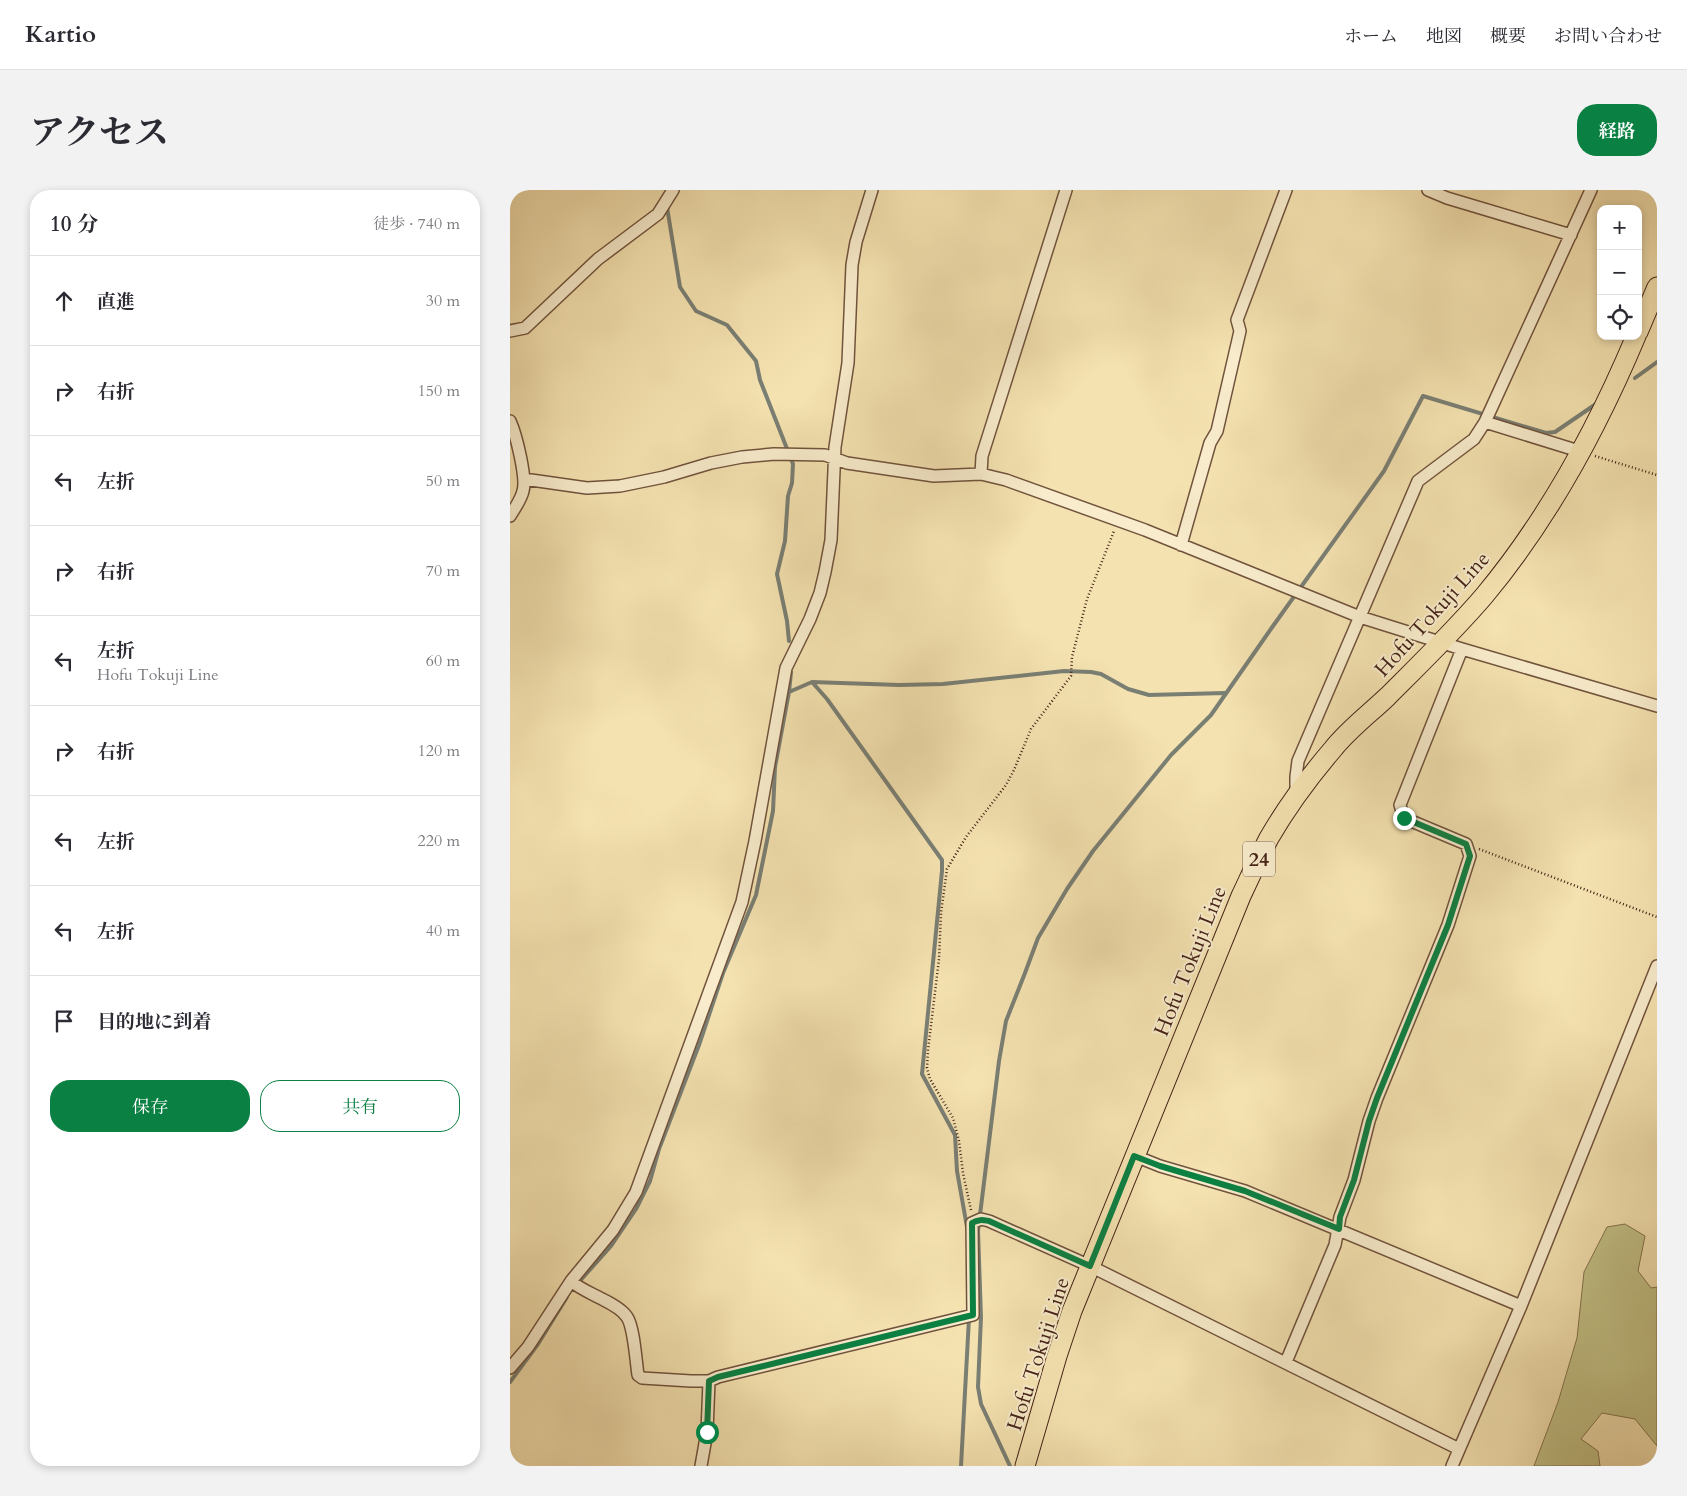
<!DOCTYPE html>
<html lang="ja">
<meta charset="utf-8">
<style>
body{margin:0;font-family:Cardo,"Noto Serif JP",serif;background:#f2f2f3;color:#2b2b33}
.controls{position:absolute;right:15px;top:15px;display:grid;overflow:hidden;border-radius:10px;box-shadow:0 2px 8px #0003}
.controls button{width:45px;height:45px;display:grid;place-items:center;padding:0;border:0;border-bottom:1px solid #e1e1e2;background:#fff;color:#2b2b33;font:25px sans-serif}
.stop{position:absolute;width:15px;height:15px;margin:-11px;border:4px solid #0b8043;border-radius:50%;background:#fff}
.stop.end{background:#0b8043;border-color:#fff;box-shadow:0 1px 5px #0008}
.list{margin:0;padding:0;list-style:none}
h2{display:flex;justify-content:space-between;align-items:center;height:65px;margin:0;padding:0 20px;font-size:21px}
h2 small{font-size:16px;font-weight:400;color:#7c7c81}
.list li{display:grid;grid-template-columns:32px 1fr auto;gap:15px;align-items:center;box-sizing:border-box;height:90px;padding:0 20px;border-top:1px solid #e1e1e2}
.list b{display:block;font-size:19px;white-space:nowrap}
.list p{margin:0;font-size:16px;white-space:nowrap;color:#7c7c81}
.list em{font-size:16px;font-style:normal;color:#7c7c81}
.actions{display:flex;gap:10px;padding:15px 20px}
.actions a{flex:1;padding:11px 0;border:1px solid #0b8043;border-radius:20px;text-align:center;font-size:18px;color:#0b8043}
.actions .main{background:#0b8043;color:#fff}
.icon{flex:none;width:28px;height:28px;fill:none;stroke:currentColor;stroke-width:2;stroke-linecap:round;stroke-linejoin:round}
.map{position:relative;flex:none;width:1147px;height:1276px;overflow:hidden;border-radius:20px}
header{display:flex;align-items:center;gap:30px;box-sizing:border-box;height:70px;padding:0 25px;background:#fff;border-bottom:1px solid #e1e1e2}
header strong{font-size:24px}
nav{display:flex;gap:28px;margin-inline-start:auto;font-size:18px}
.intro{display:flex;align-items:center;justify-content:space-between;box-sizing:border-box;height:120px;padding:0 30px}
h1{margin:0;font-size:35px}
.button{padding:12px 22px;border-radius:20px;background:#0b8043;color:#fff;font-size:18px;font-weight:700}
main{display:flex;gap:30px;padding:0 30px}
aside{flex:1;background:#fff;border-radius:20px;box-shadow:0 2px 8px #0003}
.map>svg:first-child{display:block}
.green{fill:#c2c186;stroke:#84724e}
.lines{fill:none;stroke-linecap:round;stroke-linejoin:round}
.stream{stroke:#7a7f74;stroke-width:4}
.street-casing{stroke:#71533d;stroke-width:14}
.primary-casing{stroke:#452317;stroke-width:21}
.path{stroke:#452317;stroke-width:2.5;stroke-dasharray:1 2.5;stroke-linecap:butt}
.street{stroke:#f8eccc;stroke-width:11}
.primary{stroke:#f4e2b0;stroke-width:19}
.route{stroke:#0b8043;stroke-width:6}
.labels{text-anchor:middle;stroke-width:4;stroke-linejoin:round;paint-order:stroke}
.shield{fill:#f8eccc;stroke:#7b5f4d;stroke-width:1}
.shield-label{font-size:20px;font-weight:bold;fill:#452317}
.street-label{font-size:21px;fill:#452317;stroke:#f8eccc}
</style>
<header>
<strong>Kartio</strong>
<nav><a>ホーム</a><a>地図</a><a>概要</a><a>お問い合わせ</a></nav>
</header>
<div class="intro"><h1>アクセス</h1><a class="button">経路</a></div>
<main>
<aside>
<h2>10 分<small>徒歩 · 740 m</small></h2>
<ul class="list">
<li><svg class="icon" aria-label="ahead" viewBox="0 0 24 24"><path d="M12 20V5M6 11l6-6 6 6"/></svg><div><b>直進</b></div><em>30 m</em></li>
<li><svg class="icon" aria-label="right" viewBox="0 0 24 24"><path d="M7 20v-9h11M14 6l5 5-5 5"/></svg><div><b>右折</b></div><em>150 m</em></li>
<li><svg class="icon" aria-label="left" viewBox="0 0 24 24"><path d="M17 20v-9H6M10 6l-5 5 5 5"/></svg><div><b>左折</b></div><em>50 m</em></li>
<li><svg class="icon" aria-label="right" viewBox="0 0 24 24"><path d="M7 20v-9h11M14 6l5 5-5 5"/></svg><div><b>右折</b></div><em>70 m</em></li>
<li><svg class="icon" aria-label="left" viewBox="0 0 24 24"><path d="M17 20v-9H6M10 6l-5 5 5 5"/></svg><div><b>左折</b><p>Hofu Tokuji Line</p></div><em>60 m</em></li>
<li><svg class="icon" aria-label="right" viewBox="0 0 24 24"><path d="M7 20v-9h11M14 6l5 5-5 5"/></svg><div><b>右折</b></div><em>120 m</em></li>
<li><svg class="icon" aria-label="left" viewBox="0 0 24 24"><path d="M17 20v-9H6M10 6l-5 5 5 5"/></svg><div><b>左折</b></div><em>220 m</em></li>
<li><svg class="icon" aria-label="left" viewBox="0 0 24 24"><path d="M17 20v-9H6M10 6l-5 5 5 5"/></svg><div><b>左折</b></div><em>40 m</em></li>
<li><svg class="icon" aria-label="arrive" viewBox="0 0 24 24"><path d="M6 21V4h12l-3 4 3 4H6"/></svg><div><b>目的地に到着</b></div></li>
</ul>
<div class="actions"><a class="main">保存</a><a>共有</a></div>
</aside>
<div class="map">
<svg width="1147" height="1276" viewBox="0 0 1147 1276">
<rect width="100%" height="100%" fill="#f4e2b0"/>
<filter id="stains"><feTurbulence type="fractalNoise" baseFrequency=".004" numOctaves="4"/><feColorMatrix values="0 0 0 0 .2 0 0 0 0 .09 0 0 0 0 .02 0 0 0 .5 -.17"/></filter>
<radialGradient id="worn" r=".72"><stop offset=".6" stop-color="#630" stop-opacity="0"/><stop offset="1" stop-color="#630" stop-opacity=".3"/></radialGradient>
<!-- green -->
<path class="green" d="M1115 1034 1135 1046 1128 1081 1141 1098 1147 1097V1256L1125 1229 1092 1223 1071 1249 1088 1261 1090 1276H1024L1048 1212 1067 1148 1074 1082 1097 1037Z"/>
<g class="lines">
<!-- stream -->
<path class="stream" d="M157 17 170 97 186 121 217 135 246 171 250 190 283 274 282 293 278 306 275 351 267 384 277 431 279 451
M1125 188 1147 172
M302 492 317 509 432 670V681L412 884 445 945 447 981 457 1037
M279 502 302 492 389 495 433 494 554 481 581 482 591 484 618 499 639 505 715 503
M68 1093 101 1056 126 1019 140 991 149 959 189 855 213 783 246 705 263 621 265 577 279 502 281 482
M0 1192 28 1154 57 1107
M451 1276 459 1128
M500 1276 471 1214 468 1197 471 1127 468 1041 489 871 496 831 515 783 528 748 557 699 583 661 661 565 701 525 763 436 874 281 913 206 1036 243 1045 242 1086 214"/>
<defs>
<path id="street" d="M918 0 937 8 1061 45
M0 141 15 138 88 69 148 24 163 0
M0 231C6 244 17 288 13 301 11 310 4 319 0 326
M975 232 1072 262
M471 284 472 266 556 0
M14 289 77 298 110 296 154 287 201 273 232 267 264 264 315 265 337 273 424 286 471 284 496 290 635 340 850 427 952 459 1147 516
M671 355 700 253 707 241 730 141 727 130 776 0
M786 604V587L788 571 908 291 964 249 975 232 1081 0
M625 966 650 976 735 1001 1011 1116
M61 1091C70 1099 81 1103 92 1109 100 1113 112 1119 117 1127 124 1137 126 1172 128 1185L132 1188 181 1191H199
M776 1172 825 1055 830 1027 844 990 859 931 867 908 938 735 960 666 956 654 894 628 890 615 952 459
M0 1178 18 1157 61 1091 103 1040 126 1002 232 712 245 651 276 478 300 429 310 403 315 382 321 350 325 257 338 173 342 75 346 52 362 0
M191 1276 197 1242 199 1191 208 1187 463 1125 462 1033 471 1029 479 1031 580 1076 949 1259
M942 1276 1011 1116 1147 776"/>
<path id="primary" d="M1128 142 1147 97
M515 1276 547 1166 562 1121 731 706C740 687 749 667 759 648 777 617 799 587 823 559 838 540 859 524 877 507 910 474 944 441 974 406 1039 328 1087 239 1126 146"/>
</defs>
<!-- street casing -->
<use href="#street" class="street-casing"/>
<!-- primary casing -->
<use href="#primary" class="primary-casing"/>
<!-- path -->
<path class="path" d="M1085 266 1147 285
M969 659 1147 727
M461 1020 453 983 449 951 443 928 420 889 417 878 418 860 429 769 431 723 437 679 456 647 496 595 504 580 521 539 561 486 562 467 577 409 604 341"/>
<!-- street -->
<use href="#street" class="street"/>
<!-- primary -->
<use href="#primary" class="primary"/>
</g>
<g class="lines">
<!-- route -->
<path class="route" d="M197 1242 199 1191 208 1187 463 1125 462 1033C468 1029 473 1030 479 1031L580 1076 624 966 650 976 735 1001 829 1039 830 1027 844 990 859 931 867 908 938 735 960 666 956 654 894 628"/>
</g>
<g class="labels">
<!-- shield labels -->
<rect class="shield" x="733" y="651.5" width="32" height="35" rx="4"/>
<g class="shield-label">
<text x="749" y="676">24</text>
</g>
<!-- street labels -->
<g class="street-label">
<text transform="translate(922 424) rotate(-48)" y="7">Hofu Tokuji Line</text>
<text transform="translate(680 771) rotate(-68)" y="7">Hofu Tokuji Line</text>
<text transform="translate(528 1164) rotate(-72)" y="7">Hofu Tokuji Line</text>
</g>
</g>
<rect width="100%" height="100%" filter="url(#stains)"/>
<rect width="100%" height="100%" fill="url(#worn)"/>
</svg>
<div class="controls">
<button>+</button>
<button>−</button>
<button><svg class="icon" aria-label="locate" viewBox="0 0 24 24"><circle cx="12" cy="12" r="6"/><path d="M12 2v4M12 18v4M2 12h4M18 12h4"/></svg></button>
</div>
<div class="stop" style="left:197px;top:1242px"></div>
<div class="stop end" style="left:894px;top:628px"></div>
</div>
</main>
